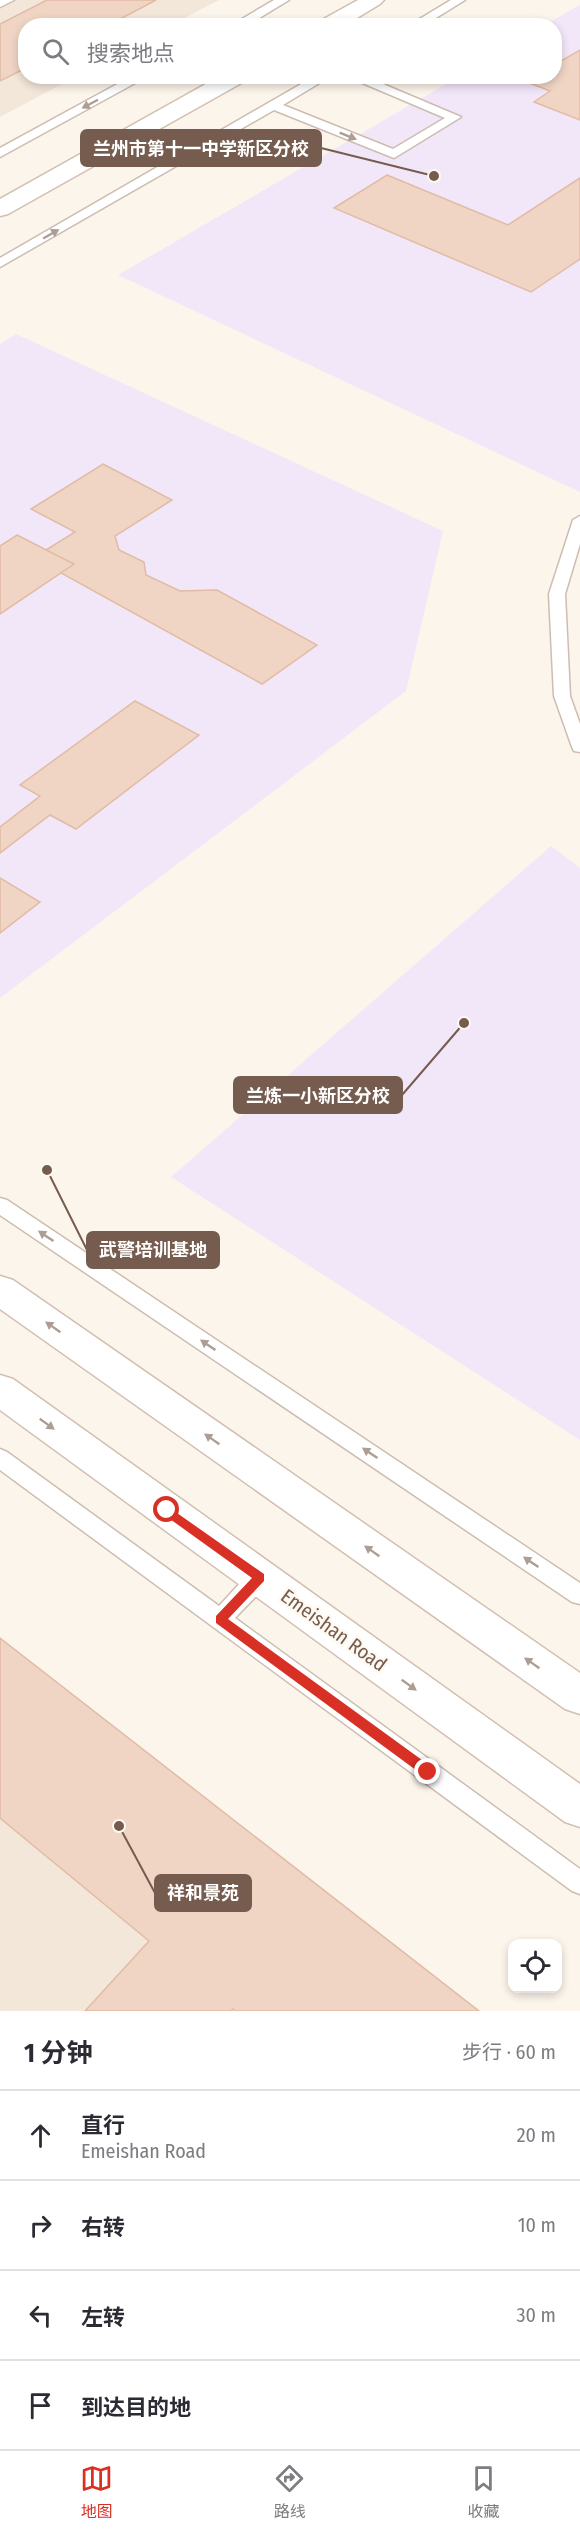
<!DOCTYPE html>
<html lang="zh">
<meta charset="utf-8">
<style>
body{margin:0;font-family:"Fira Sans Condensed","Noto Sans SC",sans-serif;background:#f7f7f7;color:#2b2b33}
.controls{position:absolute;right:18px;bottom:18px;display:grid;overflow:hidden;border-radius:12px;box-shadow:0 3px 9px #0003}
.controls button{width:54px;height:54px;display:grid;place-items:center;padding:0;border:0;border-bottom:2px solid #e1e1e2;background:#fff;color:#2b2b33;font:30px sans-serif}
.stop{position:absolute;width:18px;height:18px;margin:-14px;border:4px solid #d93025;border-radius:50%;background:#fff}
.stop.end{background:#d93025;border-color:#fff;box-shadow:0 2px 6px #0008}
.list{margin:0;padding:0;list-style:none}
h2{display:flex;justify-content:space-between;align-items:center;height:78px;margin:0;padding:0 24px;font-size:26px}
h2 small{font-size:20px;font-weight:400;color:#7c7c81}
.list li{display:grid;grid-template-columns:39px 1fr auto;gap:18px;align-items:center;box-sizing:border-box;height:90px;padding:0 24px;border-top:2px solid #e1e1e2}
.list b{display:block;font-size:22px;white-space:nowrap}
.list p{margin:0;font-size:20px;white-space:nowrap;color:#7c7c81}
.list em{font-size:20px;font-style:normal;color:#7c7c81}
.icon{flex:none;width:33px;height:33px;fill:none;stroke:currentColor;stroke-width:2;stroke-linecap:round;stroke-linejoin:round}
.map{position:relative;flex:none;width:580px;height:2011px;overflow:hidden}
.search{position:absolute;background:#fff;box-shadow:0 3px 9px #0003;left:18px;right:18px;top:18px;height:66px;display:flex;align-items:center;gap:15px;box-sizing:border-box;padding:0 21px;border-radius:24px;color:#7c7c81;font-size:22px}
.sheet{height:438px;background:#fff}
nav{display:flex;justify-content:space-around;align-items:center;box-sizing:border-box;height:84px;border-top:2px solid #e1e1e2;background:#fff;font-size:16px;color:#7c7c81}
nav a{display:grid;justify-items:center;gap:3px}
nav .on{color:#d93025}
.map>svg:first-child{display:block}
.residential{fill:#f3e7d9}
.education{fill:#f2e7f8}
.building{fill:#f0d5c4;stroke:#e1bba5;stroke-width:1.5}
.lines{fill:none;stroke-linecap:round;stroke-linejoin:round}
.lane-casing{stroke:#cdbdb1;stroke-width:3}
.secondary-casing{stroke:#d3bfb1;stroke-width:3}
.lane{fill:#fff;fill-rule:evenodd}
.secondary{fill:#fff;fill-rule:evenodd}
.oneway{fill:#ad9d95}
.route{fill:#d93025}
.labels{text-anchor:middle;stroke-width:5;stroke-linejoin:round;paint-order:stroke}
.near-street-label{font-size:20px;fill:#765c4f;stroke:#fef9f1}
.leader{fill:none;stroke:#765c4f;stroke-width:2}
.callout-dot{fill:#765c4f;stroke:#fef9f1;stroke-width:2}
.callout{fill:#765c4f;stroke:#765c4f;stroke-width:2}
.callout-label{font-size:18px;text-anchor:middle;font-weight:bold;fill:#fff}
</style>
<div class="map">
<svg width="580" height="2011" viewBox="0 0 580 2011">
<rect width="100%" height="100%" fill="#fcf5eb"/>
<!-- residential -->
<path class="residential" d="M0 0H219L171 25 26 26V76L75 77 0 117Z
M0 1640 474 2011H0Z"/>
<!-- education -->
<path class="education" d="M580 5V492L118 275 458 77 554 76V26L545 25Z
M16 334 443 531 406 691 0 998V344Z
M551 846 580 868V1440L171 1177Z"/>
<!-- building -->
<path class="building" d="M47 0H156L107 26H26V68L0 81V24Z
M580 50V120L534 102 550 91 527 82 536 76H554V65Z
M387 175 508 225 580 178V259L531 292 334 208Z
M103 464 172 500 115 536 119 550 144 562 146 575 180 591 217 590 317 645 262 684 61 573 74 564 46 550 75 532 31 509Z
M17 535 74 564 0 614V546Z
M135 701 199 735 76 829 50 815 0 853V827L40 796 20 785Z
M0 878 40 902 0 933Z
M0 1638 479 2011H235L233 2009 231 2011H85L149 1941 0 1818Z"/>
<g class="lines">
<defs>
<path id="lane" d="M0 0H14L0 7Z
M274 0H289L246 26H230Z
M451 0H465L423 26H408Z
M132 76H148L0 157V148Z
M315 76H331L283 105 393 149 445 118 346 76H364L461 117 394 158 274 110 0 267V258Z
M580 516V544L565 594 570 696 580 724V752L574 751 572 747 554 696 549 594 573 520Z
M0 1198 7 1200 580 1583V1604L572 1602 0 1215Z
M0 1449 7 1452 219 1606 252 1570 260 1568 268 1570 271 1577 268 1584 235 1618 580 1869V1894L572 1891 0 1470Z"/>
<path id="secondary" d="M358 0H384L380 4 344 26H318L320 21Z
M220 76H248L245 81 8 214 0 216V199Z
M0 1276 13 1280 580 1673V1714L565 1709 0 1309Z
M0 1375 13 1379 580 1784V1827L565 1822 0 1410Z"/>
</defs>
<!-- lane casing -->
<use href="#lane" class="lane-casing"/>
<!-- secondary casing -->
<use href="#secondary" class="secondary-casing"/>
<!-- lane -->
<use href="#lane" class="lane"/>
<!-- secondary -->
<use href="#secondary" class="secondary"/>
</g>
<!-- one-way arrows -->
<defs><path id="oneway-solid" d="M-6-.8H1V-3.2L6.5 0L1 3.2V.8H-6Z" transform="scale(1.5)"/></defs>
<g class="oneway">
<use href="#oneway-solid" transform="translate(90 104) rotate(152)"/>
<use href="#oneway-solid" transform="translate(348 136) rotate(22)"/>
<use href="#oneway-solid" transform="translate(51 234) rotate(-30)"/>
<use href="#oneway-solid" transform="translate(46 1236) rotate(-146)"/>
<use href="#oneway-solid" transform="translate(53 1327) rotate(-145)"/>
<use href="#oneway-solid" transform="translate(208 1345) rotate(-146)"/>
<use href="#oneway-solid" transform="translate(47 1424) rotate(36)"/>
<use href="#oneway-solid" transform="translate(212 1439) rotate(-145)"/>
<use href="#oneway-solid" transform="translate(370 1453) rotate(-146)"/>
<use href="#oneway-solid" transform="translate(372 1551) rotate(-145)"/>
<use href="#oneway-solid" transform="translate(531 1562) rotate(-146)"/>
<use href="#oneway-solid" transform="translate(532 1663) rotate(-145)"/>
<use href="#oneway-solid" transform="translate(409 1685) rotate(36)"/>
</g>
<!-- route -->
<path class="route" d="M167 1506 264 1574V1581L228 1619 433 1768 435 1772 433 1776H424L216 1623V1616L252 1578 163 1514 161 1510Z"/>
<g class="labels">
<!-- near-street labels -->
<g class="near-street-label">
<text transform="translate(334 1630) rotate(36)" y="7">Emeishan Road</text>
</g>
</g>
<!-- callouts -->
<path class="leader" d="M434 176L321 148M464 1023L402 1095M47 1170L87 1250M119 1826L155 1893"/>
<g class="callout-dot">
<circle cx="434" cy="176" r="6"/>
<circle cx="464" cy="1023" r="6"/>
<circle cx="47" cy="1170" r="6"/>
<circle cx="119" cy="1826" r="6"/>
</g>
<g class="callout">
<rect x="81" y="130" width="240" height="36" rx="6"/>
<rect x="234" y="1077" width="168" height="36" rx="6"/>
<rect x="87" y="1232" width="132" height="36" rx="6"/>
<rect x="155" y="1875" width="96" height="36" rx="6"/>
</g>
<g class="callout-label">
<text x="201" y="155">兰州市第十一中学新区分校</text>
<text x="318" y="1102">兰炼一小新区分校</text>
<text x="153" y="1256">武警培训基地</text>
<text x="203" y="1899">祥和景苑</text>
</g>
</svg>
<div class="controls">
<button><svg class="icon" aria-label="locate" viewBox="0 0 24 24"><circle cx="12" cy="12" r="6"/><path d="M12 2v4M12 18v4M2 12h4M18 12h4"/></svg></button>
</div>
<div class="stop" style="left:167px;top:1510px"></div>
<div class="stop end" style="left:428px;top:1772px"></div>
<div class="search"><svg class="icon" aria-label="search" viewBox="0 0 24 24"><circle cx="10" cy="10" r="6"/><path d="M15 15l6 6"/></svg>搜索地点</div>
</div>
<section class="sheet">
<h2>1 分钟<small>步行 · 60 m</small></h2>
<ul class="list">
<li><svg class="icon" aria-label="ahead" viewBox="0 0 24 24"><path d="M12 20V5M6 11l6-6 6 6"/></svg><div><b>直行</b><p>Emeishan Road</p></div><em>20 m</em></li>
<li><svg class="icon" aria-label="right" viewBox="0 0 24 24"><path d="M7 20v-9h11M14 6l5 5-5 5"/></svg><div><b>右转</b></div><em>10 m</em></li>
<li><svg class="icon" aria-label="left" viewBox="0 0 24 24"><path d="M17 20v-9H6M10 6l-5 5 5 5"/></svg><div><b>左转</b></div><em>30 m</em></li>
<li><svg class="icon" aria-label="arrive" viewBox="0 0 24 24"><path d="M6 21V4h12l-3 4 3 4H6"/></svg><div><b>到达目的地</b></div></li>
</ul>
</section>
<nav>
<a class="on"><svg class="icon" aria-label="map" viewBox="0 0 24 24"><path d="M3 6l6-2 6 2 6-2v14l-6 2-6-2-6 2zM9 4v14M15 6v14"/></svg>地图</a>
<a><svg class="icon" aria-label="directions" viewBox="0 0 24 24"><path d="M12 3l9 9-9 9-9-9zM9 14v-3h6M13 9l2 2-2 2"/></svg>路线</a>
<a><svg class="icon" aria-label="saved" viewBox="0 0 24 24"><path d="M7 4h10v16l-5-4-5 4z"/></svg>收藏</a>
</nav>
